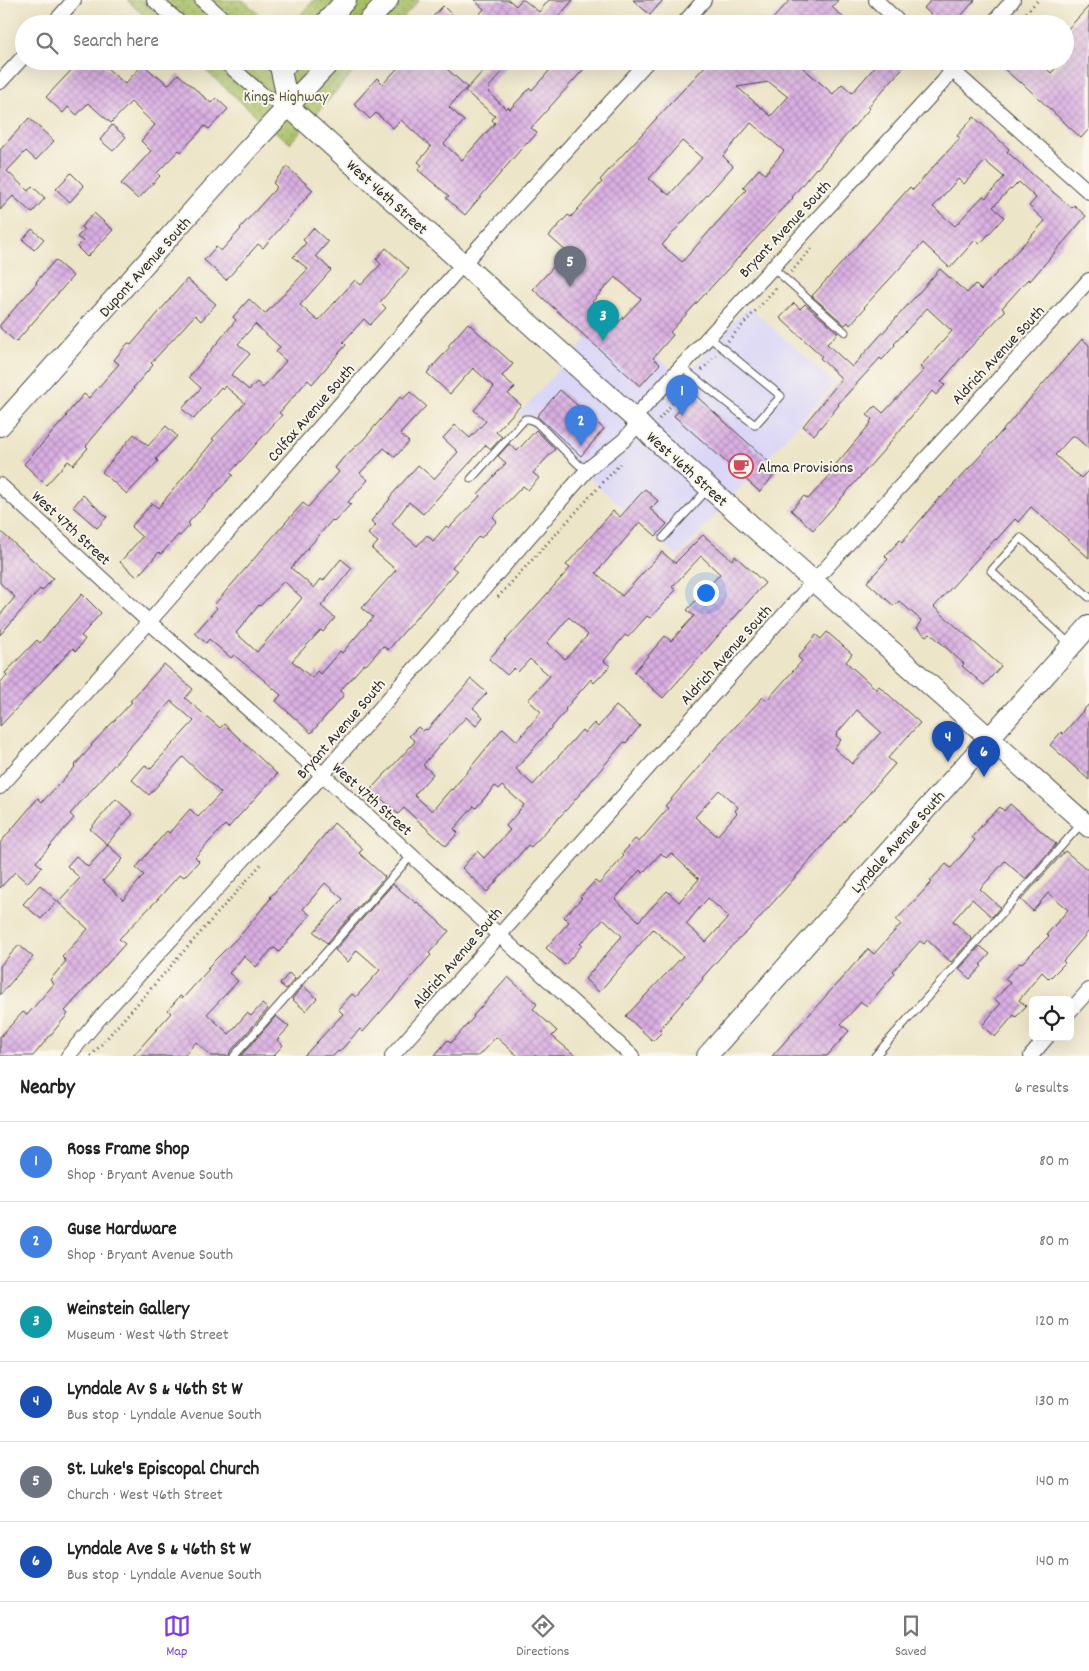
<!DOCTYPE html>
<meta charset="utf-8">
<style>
body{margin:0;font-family:Dekko,sans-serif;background:#f2f2f2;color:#222}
.controls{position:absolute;right:15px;bottom:15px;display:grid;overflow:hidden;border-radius:8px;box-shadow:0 5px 20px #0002}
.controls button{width:45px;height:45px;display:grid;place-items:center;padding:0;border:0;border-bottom:1px solid #e0e0e0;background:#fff;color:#222;font:25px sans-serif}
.you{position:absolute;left:705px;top:592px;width:18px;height:18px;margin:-12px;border:4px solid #fff;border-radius:50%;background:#1a73e8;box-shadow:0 0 0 8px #1a73e833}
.badge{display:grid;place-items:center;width:32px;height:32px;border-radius:50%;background:#7c3aed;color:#fff;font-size:16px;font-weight:700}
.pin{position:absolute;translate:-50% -41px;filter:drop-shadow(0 1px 2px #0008)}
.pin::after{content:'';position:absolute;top:26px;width:18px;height:15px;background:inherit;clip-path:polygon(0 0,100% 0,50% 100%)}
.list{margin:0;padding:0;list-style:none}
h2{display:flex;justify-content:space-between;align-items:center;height:65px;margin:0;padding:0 20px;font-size:21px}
h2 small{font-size:16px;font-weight:400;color:#767676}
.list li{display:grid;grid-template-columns:32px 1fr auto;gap:15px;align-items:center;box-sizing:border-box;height:80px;padding:0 20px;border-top:1px solid #e0e0e0}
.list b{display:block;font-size:19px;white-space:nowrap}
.list p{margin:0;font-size:16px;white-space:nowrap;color:#767676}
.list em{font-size:16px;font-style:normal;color:#767676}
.icon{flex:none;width:28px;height:28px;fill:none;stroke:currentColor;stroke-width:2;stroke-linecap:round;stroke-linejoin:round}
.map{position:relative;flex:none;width:1089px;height:1056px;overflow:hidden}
.search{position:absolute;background:#fff;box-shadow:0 5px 20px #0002;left:15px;right:15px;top:15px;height:55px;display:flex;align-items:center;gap:12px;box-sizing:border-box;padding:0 18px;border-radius:28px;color:#767676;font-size:19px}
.sheet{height:545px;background:#fff}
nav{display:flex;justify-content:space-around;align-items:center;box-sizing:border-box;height:70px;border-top:1px solid #e0e0e0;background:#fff;font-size:14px;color:#767676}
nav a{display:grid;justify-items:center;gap:2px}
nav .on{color:#7c3aed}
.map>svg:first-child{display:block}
.built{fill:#dad6f7}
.park{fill:url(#park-dots);stroke:#6a7648}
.building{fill:url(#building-cross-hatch);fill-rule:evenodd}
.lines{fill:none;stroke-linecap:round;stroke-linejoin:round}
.lane-casing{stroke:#484743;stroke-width:9}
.street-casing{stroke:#484743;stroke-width:16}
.secondary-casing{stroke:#484743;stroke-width:22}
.path{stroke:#484743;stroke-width:3;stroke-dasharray:1 4;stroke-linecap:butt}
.lane{stroke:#fff;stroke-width:7}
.street{stroke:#fff;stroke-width:14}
.secondary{stroke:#fff;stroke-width:20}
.labels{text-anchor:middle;stroke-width:4;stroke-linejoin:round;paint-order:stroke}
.park-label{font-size:16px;fill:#51583d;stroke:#fbf7ec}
.street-label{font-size:16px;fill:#2b2b2b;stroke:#fbf7ec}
.poi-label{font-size:16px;fill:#2b2b2b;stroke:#fbf7ec;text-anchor:start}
</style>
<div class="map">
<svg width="1089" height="1056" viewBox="0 0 1089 1056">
<defs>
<pattern id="park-dots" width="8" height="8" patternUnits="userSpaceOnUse" patternTransform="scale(1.25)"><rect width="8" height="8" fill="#a9c166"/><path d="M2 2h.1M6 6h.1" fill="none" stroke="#8a9d54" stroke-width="1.8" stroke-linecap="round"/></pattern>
<pattern id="building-cross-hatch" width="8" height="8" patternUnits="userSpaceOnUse" patternTransform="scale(1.25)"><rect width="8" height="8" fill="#daafe3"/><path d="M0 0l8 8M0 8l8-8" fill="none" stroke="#b18fb8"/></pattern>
</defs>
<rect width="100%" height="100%" fill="#fbf7ec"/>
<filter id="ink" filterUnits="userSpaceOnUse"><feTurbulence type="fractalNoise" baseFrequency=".02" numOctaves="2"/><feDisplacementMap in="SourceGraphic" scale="10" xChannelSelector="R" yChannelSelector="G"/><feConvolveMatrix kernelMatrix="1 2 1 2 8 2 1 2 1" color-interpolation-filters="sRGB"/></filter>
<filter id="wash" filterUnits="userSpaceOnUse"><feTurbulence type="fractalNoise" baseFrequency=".0096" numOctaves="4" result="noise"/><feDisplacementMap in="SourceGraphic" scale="20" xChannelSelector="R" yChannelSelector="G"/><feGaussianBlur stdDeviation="1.12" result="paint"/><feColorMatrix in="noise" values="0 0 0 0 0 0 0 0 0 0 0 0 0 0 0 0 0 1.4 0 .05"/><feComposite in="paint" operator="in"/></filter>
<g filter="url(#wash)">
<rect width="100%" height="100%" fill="#ede5c8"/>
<!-- built -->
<path class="built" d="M748 306 835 383 678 557 518 415 609 313 682 379Z"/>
<!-- park -->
<path class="park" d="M127 0H243L270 24H153Z
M314 0H419L397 24H292Z
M195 61H363L290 143 269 127Z"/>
<g id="blocks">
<!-- building -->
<path class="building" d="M474 0H509L516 6 521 0H524L539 12 549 0H573L552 24H471L484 9Z
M633 0H663L650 15Z
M790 0H838L832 7 850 24H768Z
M931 0H975L954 24H941L924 8Z
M443 6 462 24H426Z
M1089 6V129L1081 138 1021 82 1020 83 1003 68 1009 61H1039L1051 73 1062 61H1065V32Z
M80 61H99L125 84 143 64 156 76 157 75 168 85 178 74 211 103 216 98 228 109 209 129 205 126 181 152 179 150 157 173 160 176 138 199 121 184 151 151 141 141 155 125 131 102 111 123 88 103 77 115 68 107 63 113 46 97Z
M404 61H438L467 87 449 107 464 121 444 144 462 160 495 123 492 120 495 116 465 91 492 61H512L488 88 490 90 488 92 506 109 508 107 510 109 530 88 532 90 558 61H591L531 128 537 133 528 143 527 142 465 215 446 198 449 196 418 170 422 165 418 162 431 147 401 120 393 128 376 113 370 119 354 104 377 78 383 84Z
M710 61H807L802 67 833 94 842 84 852 93 880 61H909L868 107 870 108 817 169 816 168 792 197 793 198 670 332 673 335 653 358 660 364 640 386 533 289 567 252 549 236 568 215 571 217 602 182 600 180 615 163ZM769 82 788 97 771 116 737 87ZM751 123 784 151 765 174 759 169 743 187 746 190 682 262 662 245 733 166 723 156ZM682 141 702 158 669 195 649 179ZM615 277 641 299 617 324 592 302Z
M974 117 1009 149 1007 152 1047 187 1072 208 1074 205 1086 216 1030 281 1028 279 1002 308 1005 311 964 354 941 382 945 385 936 395 932 391 883 451 813 530 791 510 804 496 808 499 834 471 832 469 871 423 870 422 872 419 867 415 875 406 883 413 924 370 920 367 952 331 927 308 894 344 895 345 882 360 880 358 838 404 839 405 814 435 803 426 841 380V378L820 358 822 356 780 318 794 303 800 309 805 304 838 333 827 344 852 367 940 269 967 293 975 284 981 290 1045 221 1029 206 1036 198 1019 182 1011 190 1010 189 993 207 1004 217 980 244 975 240 950 268 923 243 864 307 865 308 850 325 848 322 845 325 812 296 910 187 913 190 934 166 960 138 957 136ZM985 161 1004 177 986 198 983 196 955 226 933 207 958 179 964 184Z
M29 118 54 141 36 160 26 151 7 171 28 191 32 186 45 198 32 213 13 196 0 210V150Z
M112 125 126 137 113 151 100 140Z
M287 167 313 190 263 248 258 244 226 280 204 260 216 247 221 251 241 229 240 228 277 187 273 183Z
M71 173 84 186 70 202 56 189Z
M94 213 113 230 87 257 77 247 83 241 77 237 84 230 81 227Z
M313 228 328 242 316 256 331 270 300 305 318 321 355 280 361 285 381 264 376 259 386 248 409 269 380 302 386 308 370 325 364 319 343 342 346 345 312 384 308 380 279 413 282 415 230 473 233 475 188 523 190 525 180 536 178 535 161 554 159 552 137 577 120 562 142 537 131 527 152 503 158 508 214 440 212 439 245 403 225 386 223 389 221 387 194 419 182 409 201 388 189 377 236 320 233 317 249 299 265 314 308 269 293 257 306 243 303 240ZM255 324 280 347 276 352 286 361 263 388 257 382 249 390 231 375 250 354 238 344Z
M32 229 44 239 34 250 23 240Z
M55 260 73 276 16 342 0 328V325L37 283 36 282Z
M187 279 216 304 201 321 195 315 151 363 153 365 133 388 134 389 86 446 88 448 73 465 68 461 46 485 24 464 67 416 66 415 84 394 89 398 119 364 114 360 128 343 131 345Z
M468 323 513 364 502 376 515 387 508 394 521 405 496 432 502 437 491 449 486 445 423 514 409 502 392 524 417 546 427 535 433 541 446 526 449 528 480 496 478 494 506 463 498 456 509 444 517 451 536 430 555 449 533 473 539 478 528 490 523 486 493 517 497 521 481 538 479 536 452 567 457 571 388 650 383 646 366 665 364 664 340 691 344 695 311 733 276 701 281 695 258 675 234 655 231 658 209 639 206 643 195 633 217 608 214 605 284 524 303 503 308 507 339 472 335 468 343 458 364 439 400 397 403 399 410 392 426 406 400 434 409 442 395 457 384 448 360 473 368 480 348 502 351 504 334 522 332 520 291 568 314 588 321 579 323 581 341 559 352 568 321 606 335 618 323 632 321 630 292 661 312 678 317 671 320 674 340 651 342 653 373 617 362 608 396 570 372 549 378 542 368 534 376 525 371 521 390 499 389 498 418 465 434 479 458 452 443 438 455 425 470 438 486 421 474 410 494 387 473 368 450 394 427 373 450 347 448 346ZM284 581 302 598 257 652 236 633 259 605 260 606Z
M1082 339 1089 345V449L1073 435 1055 455 1081 478 1089 470V558L1031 507 1018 522 1015 519 996 540 995 539 934 607 1001 666 984 685 962 666 964 664 930 633 926 636 917 628 922 621 899 601 894 606 867 582 888 559 885 556 900 540 902 542 940 497 941 498 982 454Z
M560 390 604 429 581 456 537 416Z
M694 394 778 470 760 492 674 416Z
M166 426 177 436 156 459 158 461 127 494 102 472 134 434 148 446Z
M645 489 658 501 650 509 667 524 656 536 640 522 596 573 622 596 662 552 675 563 703 535 732 560 735 556 765 583 663 698 634 672 665 636 671 641 694 616 687 610 720 574 701 556 672 587 676 590 650 618 647 616 628 637 625 635 604 661 610 666 594 683 591 679 565 709 566 710 563 714 516 769 533 785 582 730 585 733 594 723 598 727 616 706 640 726 626 743 624 742 568 808 531 847 528 845 487 892 462 868 477 851 484 858 510 830 506 826 524 805 502 786 499 789 495 786 476 808 474 806 454 829 458 833 446 846 404 808 398 814 371 789 413 744 415 741 409 736 418 727 423 731 425 729 427 730 471 679 487 693 473 708 483 717 476 726 466 717 442 743 423 765 433 774 414 795 432 811 451 789 452 790 503 728 517 741 541 712 528 700 550 676 530 659 518 672 514 668 507 675 489 659 570 568 566 565 613 511 620 517ZM569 617 588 635 565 659 547 643Z
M83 495 107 517 97 528 73 507Z
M0 531 53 578 42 591 40 589 0 635V615L15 597 0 583Z
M82 594 101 613 81 636 85 639 76 651 73 648 0 726V683L7 675 5 673 37 640 40 643Z
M827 632 852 654 846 662 876 689 879 686 920 723 888 758 895 764 747 932 726 951 702 978 703 979 659 1030 662 1032 653 1041 626 1016 683 956 653 929 599 992 585 979 622 936 604 919 580 944 582 945 565 965 546 948 569 922 564 917 582 898 580 897 595 881 599 884 624 856 622 854 635 839 639 842 668 808 665 806 711 753 763 697 767 700 802 661 798 657 816 635 821 639ZM857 710 881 732 852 764 834 748 841 740 836 736 838 732ZM719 790 738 807 735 811 737 813 717 836 695 817ZM661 853 666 858 671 853 699 879 679 902 667 891 639 921 615 899 640 870 643 873ZM708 898 729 917 706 942 686 924Z
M164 664 193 689 185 698 220 728 224 724 277 774 228 828 225 825 195 857 199 861 184 877 180 874 157 900 119 939 125 944 65 1011 68 1014 33 1056H0V1037L23 1012 27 1015 54 984 50 980 66 961 62 957 88 929 58 902 80 878 67 866 76 856 88 867 108 845 123 859 103 881 123 900 144 875 136 868 152 848 167 831 169 833 190 809 198 817 221 793 183 757 149 795 132 780 145 765 150 769 194 721 171 701 70 814 74 818 36 862 42 867 27 883 15 872 0 888V843L38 798 42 802 75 767 74 766 92 746 91 745 132 702 130 701Z
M1089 704V780L1050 745 1061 732 1063 734Z
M116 799 133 814 107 844 90 829Z
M1010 804 1056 844 1025 879 1005 861 980 889 1000 907 992 917 972 899 953 921 972 939 951 962 927 940 924 944 920 941 893 971 895 973 867 1006 861 1002 841 1024 849 1031 827 1056H772L868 949 874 954 901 924 896 920 932 882 930 881 946 864 951 868 975 840 972 837 987 819 1000 807 1004 811Z
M334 823 363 849 359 853 385 877 327 943 314 932 343 899 325 883 303 909 310 915 279 952 275 948 272 949 256 967 244 956 229 973 238 981 207 1014 229 1034 247 1013 251 1016 262 1004 268 1009 230 1052 229 1056H211L196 1042 184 1056H133L171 1013 168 1010 180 996 183 998 209 969 207 968 243 932 271 898 270 897 298 867Z
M1065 851 1089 871V931L1063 961 1065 963 1049 979 1042 972 1019 1000 1026 1006 1016 1017 1014 1015 995 1037 982 1026 1000 1004 995 999 1010 983 1005 979 1019 963 1021 964 1049 936 1047 934 1068 910 1048 893 1033 911 1021 900Z
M393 884 416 903 417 902 449 931 429 953 431 955 363 1032 360 1029 339 1052 338 1051 333 1056H304L343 1014 338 1009 352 994 356 997 380 970 357 950 348 962 335 950Z
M40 885 57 901 41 919 23 904Z
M19 945 33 957 0 995V966Z
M980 946 990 954 980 965 982 966 970 979 959 969Z
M289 973 295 979 286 989 280 984Z
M508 977 537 1004 533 1009 557 1031 552 1036 576 1056H518L496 1037 478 1056H434L448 1040 451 1043 474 1017 473 1016Z
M303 986 317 998 306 1011 292 999Z
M276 1016 289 1027 277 1040 283 1045 273 1056H241Z"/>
</g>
</g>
<g filter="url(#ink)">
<use href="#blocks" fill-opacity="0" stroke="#484743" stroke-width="1"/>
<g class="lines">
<defs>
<path id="lane" d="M772 267 845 332
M681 367 755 425 781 396 709 337
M471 479 525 419H529L536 422 579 465 588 469
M663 538 708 489
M1070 644 991 571 1021 538 1089 597
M234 1056 411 856
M875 1056 1082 823"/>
<path id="street" d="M154 0 181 24
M202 0 229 24
M876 0 901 24
M53 24 74 0
M683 24 704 0
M992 24 1013 0
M224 61 264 96 289 107
M270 61 281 71
M942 61 1089 192
M0 82 24 56
M634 418 943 82 959 61
M0 485 149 622 333 784 632 1056
M0 787 149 622 463 264 648 61
M1070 1011 1089 990
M68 1056 98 1020 243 860 311 788 588 469 624 440 639 423
M392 1056 814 581 1089 280
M1031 1056 1047 1037"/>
<path id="secondary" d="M324 24 346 0
M366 24 388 0
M289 107 634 418 651 436 1089 827
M289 107 281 71 289 61
M0 426 247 150 331 61
M707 1056 1089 626"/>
</defs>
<!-- lane casing -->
<use href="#lane" class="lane-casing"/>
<!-- street casing -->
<use href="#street" class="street-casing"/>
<!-- secondary casing -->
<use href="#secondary" class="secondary-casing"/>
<!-- path -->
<path class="path" d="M1016 24 1038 0
M973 70 981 61
M791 272 813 247
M728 341 778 286
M702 370 716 355
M659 419 689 384
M498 597 620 464
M91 1056 263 862"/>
<!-- lane -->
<use href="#lane" class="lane"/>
<!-- street -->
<use href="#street" class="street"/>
<!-- secondary -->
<use href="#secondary" class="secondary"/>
</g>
</g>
<!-- icons -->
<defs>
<symbol id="cafe-ring" viewBox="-11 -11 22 22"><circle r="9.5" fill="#fbf7ec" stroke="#d1495b" stroke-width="1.5"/><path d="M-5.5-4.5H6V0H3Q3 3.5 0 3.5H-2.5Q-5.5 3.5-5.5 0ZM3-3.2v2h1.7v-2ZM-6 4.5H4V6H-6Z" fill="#d1495b"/></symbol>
</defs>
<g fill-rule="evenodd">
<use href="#cafe-ring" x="727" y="452" width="28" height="28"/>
</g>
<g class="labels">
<!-- park labels -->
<g class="park-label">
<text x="286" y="101">Kings Highway</text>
</g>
<!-- street labels -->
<g class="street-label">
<text transform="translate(388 196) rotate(42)" y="6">West 46th Street</text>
<text transform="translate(784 228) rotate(-47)" y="6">Bryant Avenue South</text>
<text transform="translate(144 266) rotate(-48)" y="6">Dupont Avenue South</text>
<text transform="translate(997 354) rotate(-47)" y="6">Aldrich Avenue South</text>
<text transform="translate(310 412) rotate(-49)" y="6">Colfax Avenue South</text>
<text transform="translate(688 468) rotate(42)" y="6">West 46th Street</text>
<text transform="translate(72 527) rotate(43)" y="6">West 47th Street</text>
<text transform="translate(725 654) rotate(-48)" y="6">Aldrich Avenue South</text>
<text transform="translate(340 728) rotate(-49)" y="6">Bryant Avenue South</text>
<text transform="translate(373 798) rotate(42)" y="6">West 47th Street</text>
<text transform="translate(897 841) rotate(-48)" y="6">Lyndale Avenue South</text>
<text transform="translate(456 957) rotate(-49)" y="6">Aldrich Avenue South</text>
</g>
<!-- poi labels -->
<g class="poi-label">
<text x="758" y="472">Alma Provisions</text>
</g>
</g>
</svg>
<div class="controls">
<button><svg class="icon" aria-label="locate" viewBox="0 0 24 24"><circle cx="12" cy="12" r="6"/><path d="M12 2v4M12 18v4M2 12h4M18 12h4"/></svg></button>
</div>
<div class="you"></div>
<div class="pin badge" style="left:682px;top:416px;background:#3f7fe0">1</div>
<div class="pin badge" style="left:581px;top:446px;background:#3f7fe0">2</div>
<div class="pin badge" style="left:603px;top:341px;background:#0f9aa8">3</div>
<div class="pin badge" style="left:948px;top:762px;background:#1a4fb4">4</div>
<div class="pin badge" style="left:570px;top:287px;background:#6b7280">5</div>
<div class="pin badge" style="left:984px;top:777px;background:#1a4fb4">6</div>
<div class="search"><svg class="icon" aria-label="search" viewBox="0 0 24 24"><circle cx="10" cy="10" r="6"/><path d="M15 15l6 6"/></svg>Search here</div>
</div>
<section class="sheet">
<h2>Nearby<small>6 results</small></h2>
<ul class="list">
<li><span class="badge" style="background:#3f7fe0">1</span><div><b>Ross Frame Shop</b><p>Shop · Bryant Avenue South</p></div><em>80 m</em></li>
<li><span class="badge" style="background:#3f7fe0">2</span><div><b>Guse Hardware</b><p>Shop · Bryant Avenue South</p></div><em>80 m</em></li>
<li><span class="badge" style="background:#0f9aa8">3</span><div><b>Weinstein Gallery</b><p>Museum · West 46th Street</p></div><em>120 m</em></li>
<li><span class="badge" style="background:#1a4fb4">4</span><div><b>Lyndale Av S &amp; 46th St W</b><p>Bus stop · Lyndale Avenue South</p></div><em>130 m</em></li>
<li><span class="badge" style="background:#6b7280">5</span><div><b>St. Luke's Episcopal Church</b><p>Church · West 46th Street</p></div><em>140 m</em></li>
<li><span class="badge" style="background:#1a4fb4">6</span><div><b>Lyndale Ave S &amp; 46th St W</b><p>Bus stop · Lyndale Avenue South</p></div><em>140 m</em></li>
</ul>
</section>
<nav>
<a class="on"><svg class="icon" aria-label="map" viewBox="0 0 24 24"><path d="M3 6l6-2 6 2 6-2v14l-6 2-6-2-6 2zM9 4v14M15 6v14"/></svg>Map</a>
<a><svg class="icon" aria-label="directions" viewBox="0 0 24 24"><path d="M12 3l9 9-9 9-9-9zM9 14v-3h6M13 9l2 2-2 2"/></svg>Directions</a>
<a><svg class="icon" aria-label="saved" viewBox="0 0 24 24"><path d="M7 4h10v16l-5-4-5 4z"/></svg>Saved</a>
</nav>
